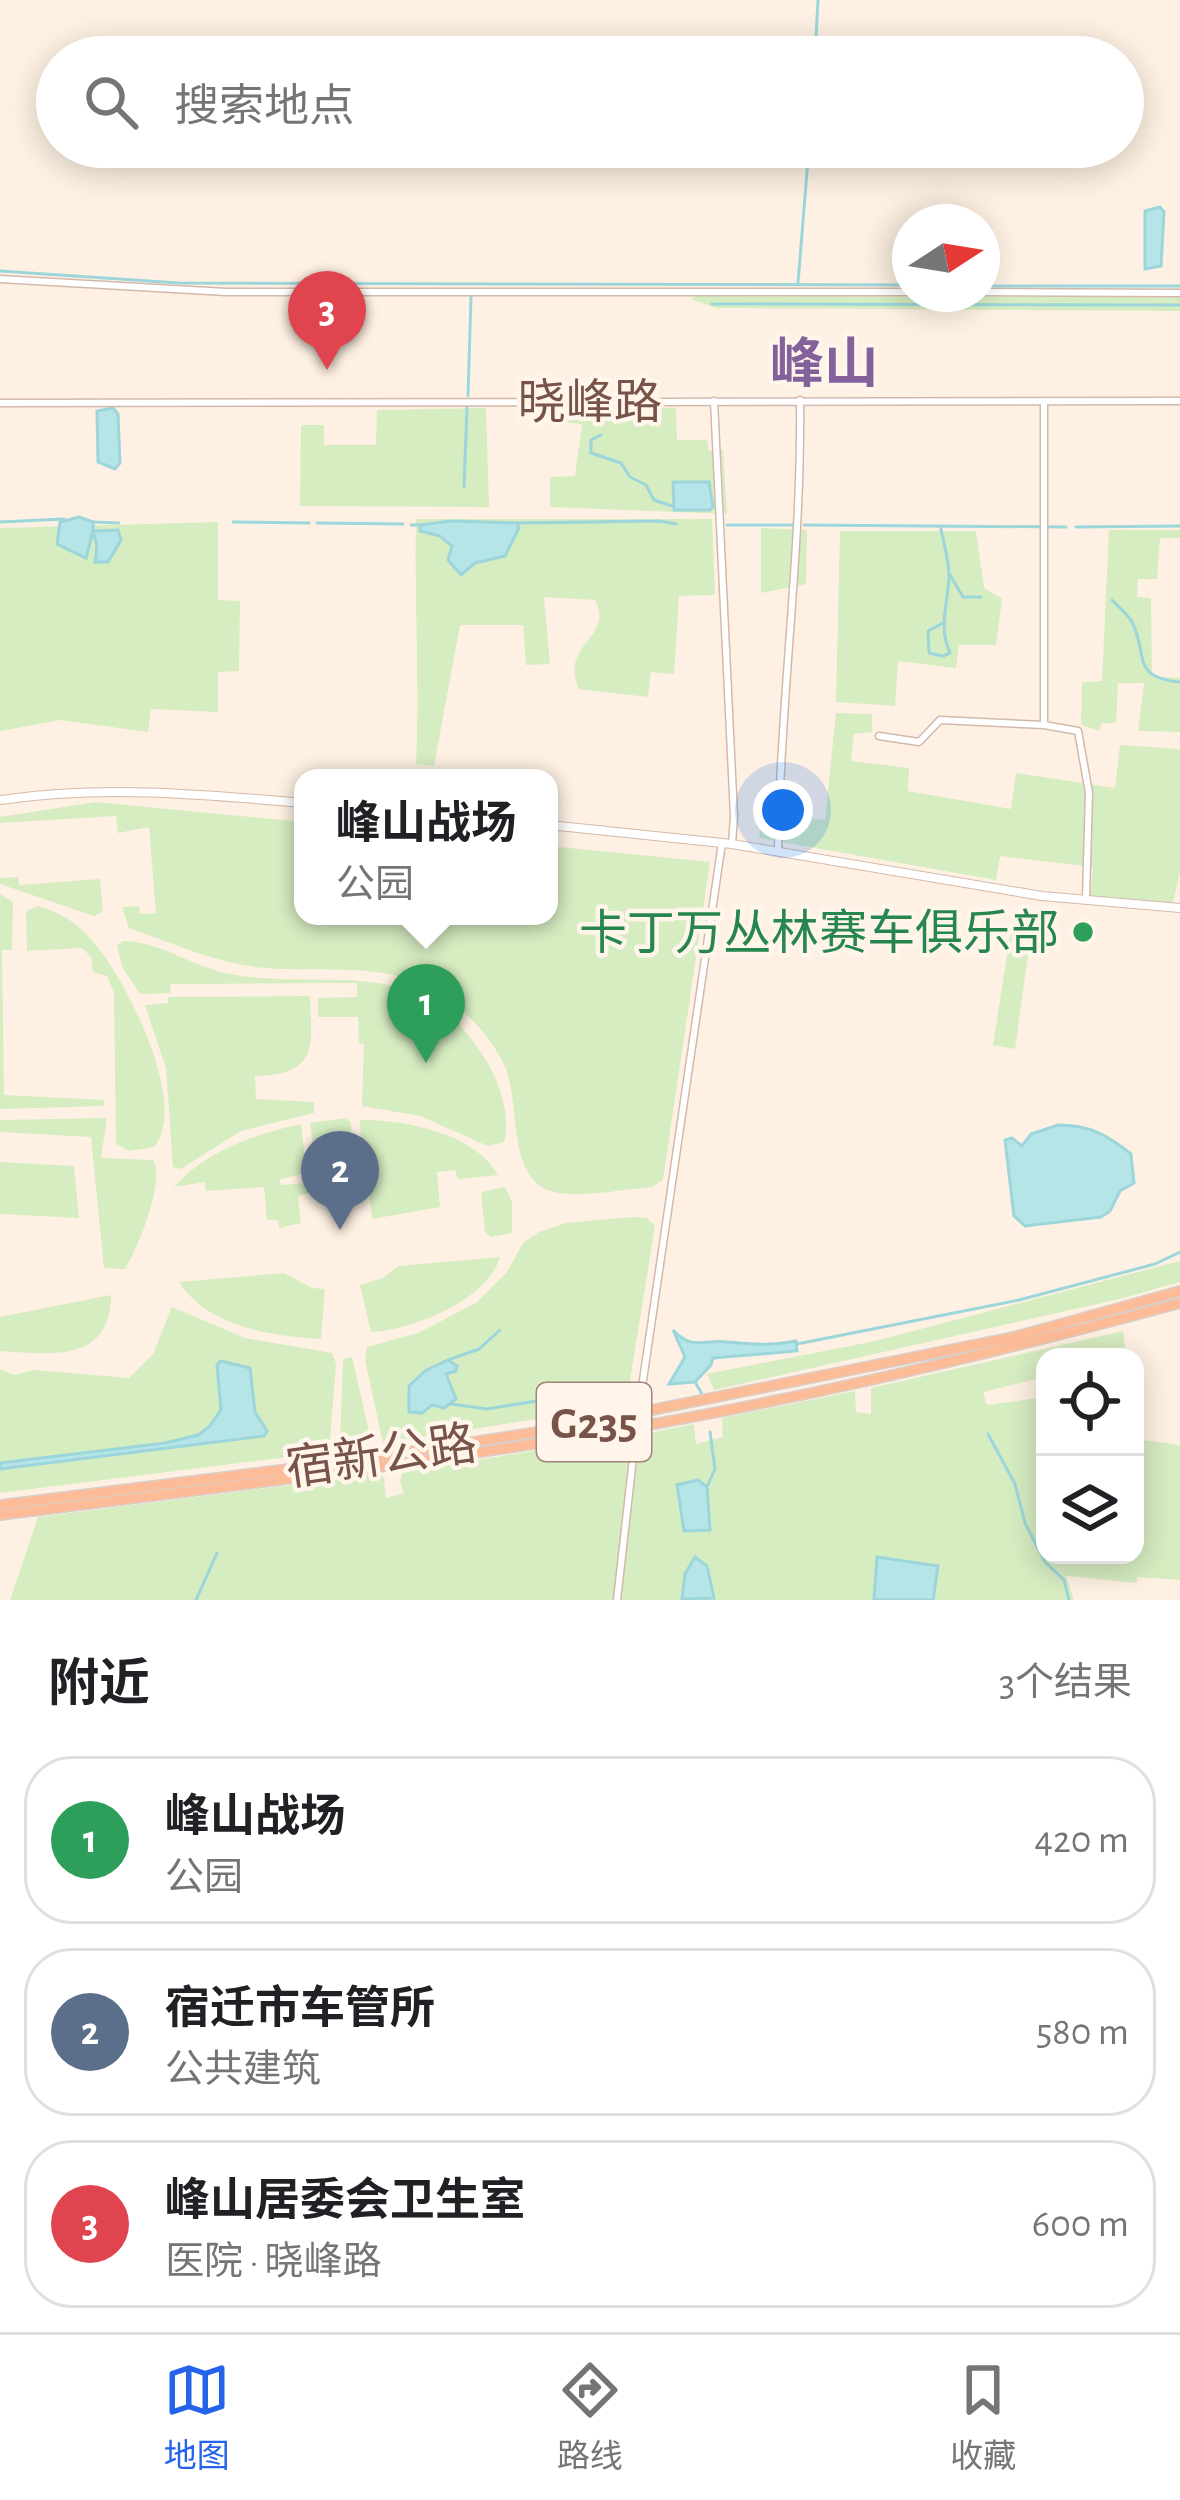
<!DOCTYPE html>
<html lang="zh">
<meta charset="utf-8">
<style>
body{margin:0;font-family:"Alegreya Sans","Noto Sans SC",sans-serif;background:#f6f6f6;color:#202124}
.controls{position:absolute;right:36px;bottom:36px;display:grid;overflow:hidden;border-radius:24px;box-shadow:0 6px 30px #0003}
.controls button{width:108px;height:108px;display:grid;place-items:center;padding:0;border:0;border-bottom:3px solid #e0e0e0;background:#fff;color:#202124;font:60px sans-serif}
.compass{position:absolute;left:892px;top:204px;width:108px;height:108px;border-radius:50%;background:#fff;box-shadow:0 6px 30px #0003;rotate:78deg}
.you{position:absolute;left:783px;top:810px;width:42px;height:42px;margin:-30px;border:9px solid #fff;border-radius:50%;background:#1a73e8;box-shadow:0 0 0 18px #1a73e833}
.badge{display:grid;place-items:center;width:78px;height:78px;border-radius:50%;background:#2563eb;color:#fff;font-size:39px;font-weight:700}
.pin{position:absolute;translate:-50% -99px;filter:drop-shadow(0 3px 6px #0008)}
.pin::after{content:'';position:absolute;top:63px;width:42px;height:36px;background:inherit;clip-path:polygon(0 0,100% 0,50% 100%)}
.popup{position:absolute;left:294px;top:769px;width:264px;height:156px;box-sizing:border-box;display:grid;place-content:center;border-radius:24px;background:#fff;filter:drop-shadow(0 3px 9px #0005);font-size:39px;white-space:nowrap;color:#757577}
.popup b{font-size:45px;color:#202124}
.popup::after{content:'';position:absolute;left:50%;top:100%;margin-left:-24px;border:24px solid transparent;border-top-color:#fff}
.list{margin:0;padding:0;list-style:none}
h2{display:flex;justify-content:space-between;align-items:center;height:156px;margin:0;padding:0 48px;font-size:51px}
h2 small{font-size:39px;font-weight:400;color:#757577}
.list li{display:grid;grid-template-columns:78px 1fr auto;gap:36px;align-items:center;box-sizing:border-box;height:168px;margin:0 24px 24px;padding:0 24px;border:3px solid #e0e0e0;border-radius:48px}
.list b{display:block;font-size:45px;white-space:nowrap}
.list p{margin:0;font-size:39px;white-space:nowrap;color:#757577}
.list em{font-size:39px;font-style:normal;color:#757577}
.icon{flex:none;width:66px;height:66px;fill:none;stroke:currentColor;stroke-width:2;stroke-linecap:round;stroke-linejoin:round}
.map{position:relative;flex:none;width:1180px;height:1600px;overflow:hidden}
.search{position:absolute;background:#fff;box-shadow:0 6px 30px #0003;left:36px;right:36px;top:36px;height:132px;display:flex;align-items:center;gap:30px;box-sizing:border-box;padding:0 42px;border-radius:66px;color:#757577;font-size:45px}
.sheet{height:732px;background:#fff}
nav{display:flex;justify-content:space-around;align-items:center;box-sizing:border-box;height:168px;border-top:3px solid #e0e0e0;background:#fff;font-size:33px;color:#757577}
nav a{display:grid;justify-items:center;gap:6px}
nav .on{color:#2563eb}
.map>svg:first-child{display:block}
.green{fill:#d6ecc1}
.water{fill:#b6e5e8;stroke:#9cd6db;stroke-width:3}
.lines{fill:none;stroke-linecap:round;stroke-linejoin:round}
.stream{stroke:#9cd6db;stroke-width:3}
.minor-casing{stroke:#d2b9ab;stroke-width:9}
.secondary-casing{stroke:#d5b9a9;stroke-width:10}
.trunk-casing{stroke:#d9cfcb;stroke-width:12}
.minor{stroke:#fff;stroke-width:6}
.secondary{stroke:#fff;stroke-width:8}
.trunk{stroke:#fdbc98;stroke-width:9}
.leisure-dot{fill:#2e9e5b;stroke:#fff5eb;stroke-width:4.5}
.labels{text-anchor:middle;stroke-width:9;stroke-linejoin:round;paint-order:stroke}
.shield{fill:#fff5eb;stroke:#a08478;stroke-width:3}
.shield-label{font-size:45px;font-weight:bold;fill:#775447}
.street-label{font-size:48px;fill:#775447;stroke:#fff5eb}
.leisure-label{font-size:48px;fill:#27864d;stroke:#fff5eb;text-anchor:end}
.quarter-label{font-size:54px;font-weight:bold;fill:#83629b;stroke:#fff5eb}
</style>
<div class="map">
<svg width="1180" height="1600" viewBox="0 0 1180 1600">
<rect width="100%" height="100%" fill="#fef1e3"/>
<!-- green -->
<path class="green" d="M696 296 1180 297V311L716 308 691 299Z
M486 408 489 507 300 506 301 425H324V445H376L377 410Z
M676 408 677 440H707L709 451 723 450 727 514 550 507V477L575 476 582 424 554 421V409Z
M416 519H712L715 595 679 596 674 674 651 672 648 697 579 689C559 642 615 639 595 600L544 597 550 664 526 665 523 625H460L434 766 416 764C420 682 414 601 416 519Z
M218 522V600L240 601 239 671 218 672V712L151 709 148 732 60 720 0 731V528Z
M761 528 807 530 806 584 761 593Z
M1109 530H1180V538H1160L1157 579H1138L1137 597 1151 598 1152 676 1180 678V732L1138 731 1144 683H1118L1116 723H1101L1100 731 1081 725 1082 682 1102 681Z
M840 531H976L984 588 1002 599 996 645H959L956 668 898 661 895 706 836 702Z
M836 713 872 714V732L854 734 851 761 909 768 908 791 1011 809 1016 773 1115 788 1120 745 1180 749V872L1173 903 1090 896 1093 867 1000 856 996 880 759 838 763 812 825 820Z
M96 802 303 822V916H549V846L710 862 663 1180 652 1187C626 1189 575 1199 551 1191 507 1177 520 1105 506 1069 494 1041 472 1017 448 999 388 954 311 978 243 965 204 958 167 941 129 928L122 907 139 906 140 914 156 913 149 827 118 833 116 816 0 823V817Z
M18 877 19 885 100 879 103 912 94 916 0 884V878Z
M0 894 13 902 12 950H2L4 1095 105 1100 103 1106 0 1109Z
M39 906C58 912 73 920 87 935 122 969 191 1104 154 1147L129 1151 116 1144 114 993 107 976 93 972 91 957 82 948 27 951 26 911Z
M1011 930 1023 935 1029 948 1015 1049 993 1045Z
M123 941C159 941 195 968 230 974 335 993 418 948 487 1062 500 1083 511 1118 504 1142L488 1146 420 1116 362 1106 364 1044 359 1043 358 1017H318V998L357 997V983L171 984 170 993 140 994 122 967 117 945Z
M310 996C312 1048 318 1074 255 1076L256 1099 314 1102V1113L241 1131 181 1169 173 1167 166 1068 145 1005 168 1003V997Z
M107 1118 101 1158 153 1160C166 1179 138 1248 125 1269L104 1268 91 1137 0 1132V1120Z
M346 1118 351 1123 354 1174 318 1179 310 1123Z
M360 1120C403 1119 477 1134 498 1175L458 1179 455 1170 437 1172 440 1207 372 1219 369 1188H363Z
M301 1124 306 1167 301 1174 279 1180 281 1185 307 1183 308 1194 298 1196 301 1223 279 1228 278 1220H267L264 1187 206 1191 205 1182 174 1187C206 1151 255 1134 301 1124Z
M0 1162 74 1166 79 1218 0 1214Z
M505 1187 512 1202V1233L490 1237 485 1231 481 1192Z
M633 1217 647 1218 655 1226 626 1405 383 1443 365 1360 367 1347 418 1333 476 1303 507 1272 523 1243 539 1232 566 1223Z
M500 1257C488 1300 413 1330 371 1332L360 1285 383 1278 398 1266Z
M1180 1261V1282L1124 1298 714 1390 707 1374 875 1341Z
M284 1273 312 1288 325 1289 321 1339C272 1336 207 1327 179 1282Z
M111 1295C110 1364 51 1354 0 1351V1317Z
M172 1307 245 1338 332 1353 336 1364 329 1452 0 1493V1369L14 1375 33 1370 129 1378 153 1354Z
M1123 1331 1126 1354 1045 1357V1377L983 1392 987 1405 1045 1397V1555H1135V1439L1180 1445V1580L1138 1577 1136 1583 1066 1576 1074 1600H10L38 1517 379 1474 384 1478 386 1498 404 1493 400 1481 403 1472 626 1436 627 1462 641 1454 644 1434 694 1424 696 1444 723 1437 722 1418 855 1391 856 1412 871 1414V1388Z
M352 1357 371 1440 345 1446 340 1442 343 1359Z"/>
<!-- water -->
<path class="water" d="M1160 207 1164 212 1161 266 1145 269V211Z
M113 408 118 414 120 463 115 469 98 462 97 411Z
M673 482H709L713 507 710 510H674Z
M79 517 93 522V531L118 530 121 540 108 562H95L97 546 93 531 86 558 57 544 60 522Z
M450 521 517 523 519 528 505 556 475 563 461 575 448 560 452 546 440 536 420 531 421 525Z
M1058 1125C1090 1125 1107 1135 1131 1154L1134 1183 1120 1191 1110 1211 1101 1217 1025 1226 1014 1216 1005 1140 1012 1138 1022 1146 1031 1134Z
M673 1330C692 1351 704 1339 727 1342 751 1344 771 1346 796 1341L797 1351 713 1358 711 1365 695 1382 669 1384 685 1357Z
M448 1360 457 1366 456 1371 446 1374 456 1399 444 1408 432 1405 422 1413 409 1412V1386L425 1371Z
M221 1361 250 1368 255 1412 267 1431 264 1436 0 1469V1463L165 1443 198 1435 209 1427 221 1410 217 1365Z
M698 1480 707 1487 710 1530 684 1531 677 1485Z
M695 1557 707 1566 714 1598 682 1599 685 1574Z
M877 1557 938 1566 933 1600H874Z"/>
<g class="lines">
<!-- stream -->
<path class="stream" d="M815 57 818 0
M0 271 179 283 910 285
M798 283 809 147
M982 286H1180
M712 304 1180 305
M468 396 471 297
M601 435 591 440V453L621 463 630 477 646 485 654 500 672 506
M464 487 467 408
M0 522 64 519
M93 522 119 523
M233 522 309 523
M317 523 403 524
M517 523 659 521 676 524
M411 525H421
M727 525H793
M804 525 1066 527
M1076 527 1180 526
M941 529C944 545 949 560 949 577 948 605 938 626 950 653L943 656 929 653 928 631 943 623
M950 575 963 597H981
M1112 600C1119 607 1127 614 1132 622 1149 656 1130 677 1180 682
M797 1344 1019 1300 1155 1264 1180 1252
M448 1360 479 1349 500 1330
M695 1382 702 1394
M451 1404 487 1409 624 1387
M988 1434 1015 1484 1025 1523 1045 1562 1064 1580 1069 1600
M707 1487 715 1469 710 1432
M196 1600 217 1553"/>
<defs>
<path id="minor" d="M0 279 226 292H910
M982 292 1180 293
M714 401 734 816 732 844
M1044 401V725
M0 403 1180 401
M879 736 919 742 940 720 1044 725 1078 731 1089 793 1086 898
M778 851C780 700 802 551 800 400
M617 1600 638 1414 722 843"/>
<path id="secondary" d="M0 800C102 785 200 794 303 803
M549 825 732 844 1042 896 1180 908"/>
<path id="trunk" d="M0 1505 337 1463 563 1428 1014 1337 1180 1291
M0 1515C211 1489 421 1464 631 1428 815 1396 999 1352 1180 1303"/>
</defs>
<!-- minor casing -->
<use href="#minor" class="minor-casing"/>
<!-- secondary casing -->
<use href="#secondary" class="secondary-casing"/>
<!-- trunk casing -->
<use href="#trunk" class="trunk-casing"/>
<!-- minor -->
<use href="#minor" class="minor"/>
<!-- secondary -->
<use href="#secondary" class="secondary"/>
<!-- trunk -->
<use href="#trunk" class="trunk"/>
</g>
<!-- markers -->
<circle class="leisure-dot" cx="1083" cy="932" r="12"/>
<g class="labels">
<!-- shield labels -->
<rect class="shield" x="537" y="1383" width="114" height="78" rx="9"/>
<g class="shield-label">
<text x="594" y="1438">G235</text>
</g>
<!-- street labels -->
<g class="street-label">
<text x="590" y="418">晓峰路</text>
<text transform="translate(381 1455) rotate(-8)" y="17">宿新公路</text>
</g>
<!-- leisure labels -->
<g class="leisure-label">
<text x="1059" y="949">卡丁万丛林赛车俱乐部</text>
</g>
<!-- quarter labels -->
<g class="quarter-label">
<text x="824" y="382">峰山</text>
</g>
</g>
</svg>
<div class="controls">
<button><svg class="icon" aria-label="locate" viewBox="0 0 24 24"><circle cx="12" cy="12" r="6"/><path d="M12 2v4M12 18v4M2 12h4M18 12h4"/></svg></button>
<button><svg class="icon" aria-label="layers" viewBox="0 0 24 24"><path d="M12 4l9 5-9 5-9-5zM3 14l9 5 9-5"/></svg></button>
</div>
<svg class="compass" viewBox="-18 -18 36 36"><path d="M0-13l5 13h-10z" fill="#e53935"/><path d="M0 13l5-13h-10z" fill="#757577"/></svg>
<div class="you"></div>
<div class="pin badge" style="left:426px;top:1063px;background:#2e9e5b">1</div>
<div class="popup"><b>峰山战场</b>公园</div>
<div class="pin badge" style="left:340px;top:1230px;background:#5c6f8a">2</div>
<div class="pin badge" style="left:327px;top:370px;background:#e0444e">3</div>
<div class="search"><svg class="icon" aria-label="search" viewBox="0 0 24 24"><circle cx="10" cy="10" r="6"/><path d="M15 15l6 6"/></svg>搜索地点</div>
</div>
<section class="sheet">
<h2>附近<small>3个结果</small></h2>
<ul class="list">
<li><span class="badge" style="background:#2e9e5b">1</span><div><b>峰山战场</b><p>公园</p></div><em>420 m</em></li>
<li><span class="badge" style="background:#5c6f8a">2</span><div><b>宿迁市车管所</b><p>公共建筑</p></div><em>580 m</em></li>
<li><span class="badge" style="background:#e0444e">3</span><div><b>峰山居委会卫生室</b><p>医院 · 晓峰路</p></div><em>600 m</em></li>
</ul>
</section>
<nav>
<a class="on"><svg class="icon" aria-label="map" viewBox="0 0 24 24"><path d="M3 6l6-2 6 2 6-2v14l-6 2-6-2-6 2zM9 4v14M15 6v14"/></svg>地图</a>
<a><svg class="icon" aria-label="directions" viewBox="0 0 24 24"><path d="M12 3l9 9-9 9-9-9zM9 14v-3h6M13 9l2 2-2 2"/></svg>路线</a>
<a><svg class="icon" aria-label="saved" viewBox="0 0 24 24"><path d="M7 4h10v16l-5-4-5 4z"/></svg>收藏</a>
</nav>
